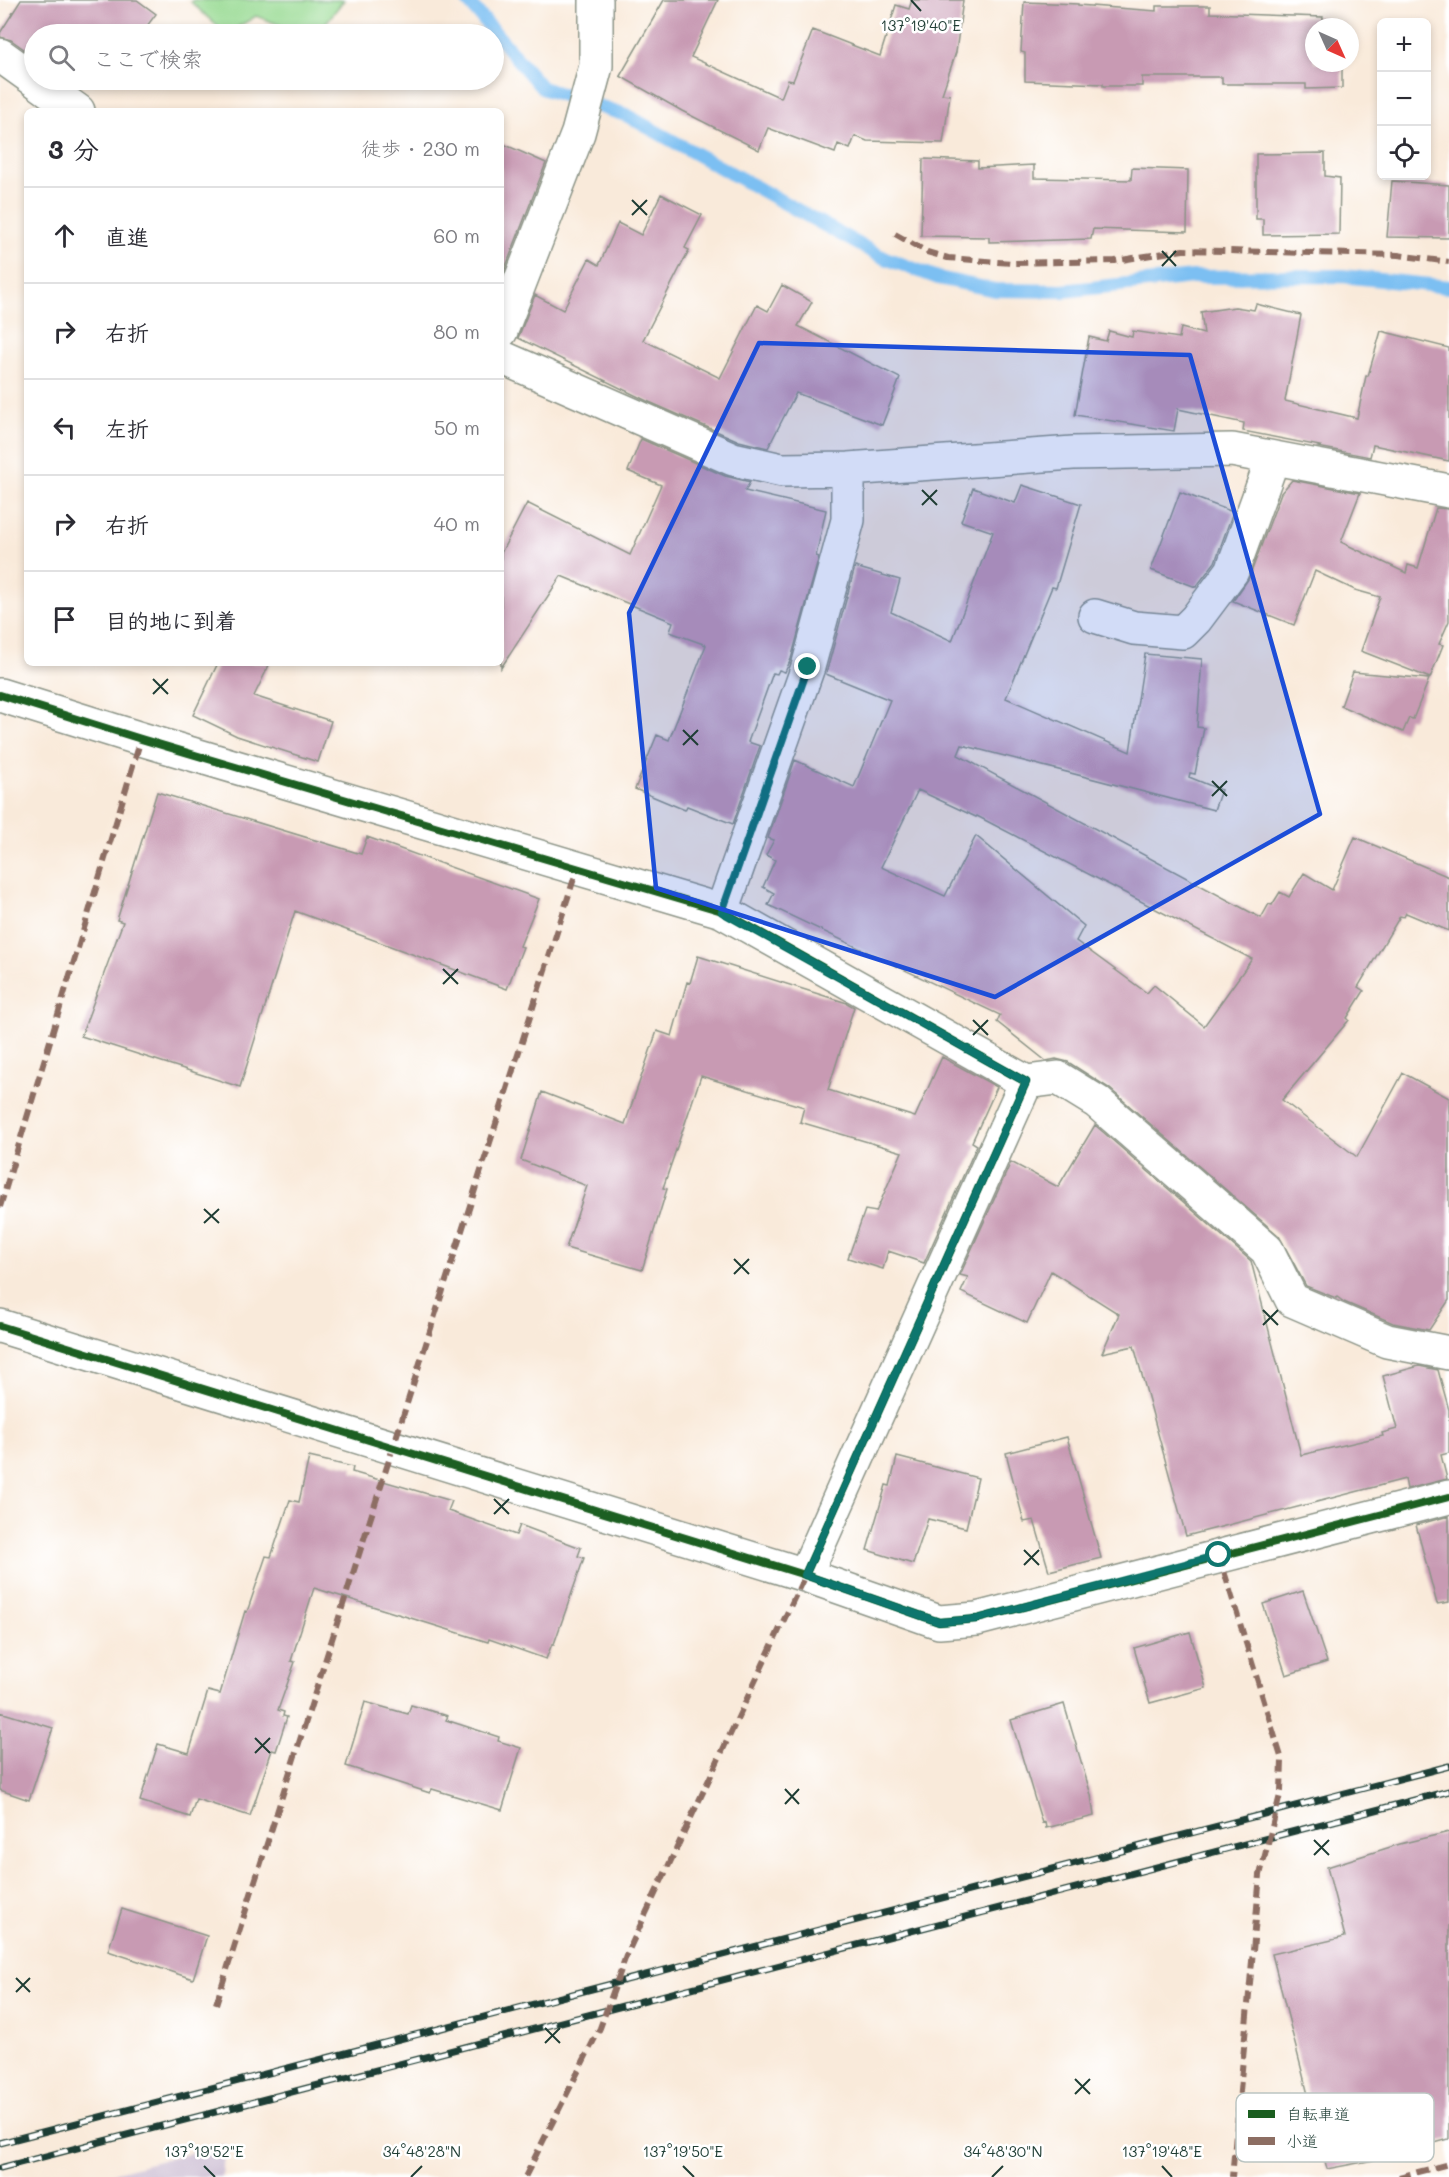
<!DOCTYPE html>
<html lang="ja">
<meta charset="utf-8">
<style>
body{margin:0;font-family:Mali,"Klee One",sans-serif;background:#f7f7f7;color:#2b2b33}
.controls{position:absolute;right:18px;top:18px;display:grid;overflow:hidden;border-radius:9px;box-shadow:0 3px 9px #0003}
.controls button{width:54px;height:54px;display:grid;place-items:center;padding:0;border:0;border-bottom:2px solid #e1e1e2;background:#fff;color:#2b2b33;font:30px sans-serif}
.compass{position:absolute;left:1305px;top:18px;width:54px;height:54px;border-radius:50%;background:#fff;box-shadow:0 3px 9px #0003;rotate:135deg}
.stop{position:absolute;width:18px;height:18px;margin:-14px;border:4px solid #0f766e;border-radius:50%;background:#fff}
.stop.end{background:#0f766e;border-color:#fff;box-shadow:0 2px 6px #0008}
.list{margin:0;padding:0;list-style:none}
h2{display:flex;justify-content:space-between;align-items:center;height:78px;margin:0;padding:0 24px;font-size:26px}
h2 small{font-size:20px;font-weight:400;color:#7c7c81}
.list li{display:grid;grid-template-columns:39px 1fr auto;gap:18px;align-items:center;box-sizing:border-box;height:96px;padding:0 24px;border-top:2px solid #e1e1e2}
.list b{display:block;font-size:22px;white-space:nowrap}
.list em{font-size:20px;font-style:normal;color:#7c7c81}
.icon{flex:none;width:33px;height:33px;fill:none;stroke:currentColor;stroke-width:2;stroke-linecap:round;stroke-linejoin:round}
.map{position:relative;flex:none;width:1449px;height:2177px;overflow:hidden}
.search{position:absolute;background:#fff;box-shadow:0 3px 9px #0003;left:24px;top:24px;width:480px;height:66px;display:flex;align-items:center;gap:15px;box-sizing:border-box;padding:0 21px;border-radius:33px;color:#7c7c81;font-size:22px}
.panel{position:absolute;background:#fff;box-shadow:0 3px 9px #0003;left:24px;top:108px;width:480px;height:558px;border-radius:9px}
.map>svg:first-child{display:block}
.industrial{fill:#ccbed3}
.green{fill:#97da92;stroke:#5b8c63;stroke-width:1.5}
.lines{fill:none;stroke-linecap:round;stroke-linejoin:round}
.stream{stroke:#7cbff2;stroke-width:14}
.building{fill:#c89ab3;fill-rule:evenodd}
.minor-casing{stroke:#8c9487;stroke-width:36}
.minor{stroke:#fff;stroke-width:33}
.rail-casing{stroke:#1f3d34;stroke-width:7}
.rail{stroke:#fff;stroke-width:4.5;stroke-dasharray:14;stroke-linecap:butt}
.quiet{stroke:#8d6e63;stroke-width:6;stroke-dasharray:12 6;stroke-linecap:butt}
.cycleway-casing{stroke:#fff;stroke-width:11}
.cycleway{stroke:#1b5e20;stroke-width:8}
.route{stroke:#0f766e;stroke-width:8}
.marked{fill:#1d4ed8;fill-opacity:0.2;stroke:#1d4ed8;stroke-width:4.5;stroke-linejoin:round}
.ticks{fill:none;stroke:#1f3d34;stroke-width:2}
.key{fill:#fff;stroke:#bcc5c2;stroke-width:1.5}
.key-label{font-size:16px;fill:#1f3d34}
.ticks-label{font-size:15px;text-anchor:middle;fill:#1f3d34;stroke:#fff;stroke-width:5;stroke-linejoin:round;paint-order:stroke}
</style>
<div class="map">
<svg width="1449" height="2177" viewBox="0 0 1449 2177">
<rect width="100%" height="100%" fill="#fff"/>
<filter id="ink" filterUnits="userSpaceOnUse"><feTurbulence type="fractalNoise" baseFrequency=".0167" numOctaves="2"/><feDisplacementMap in="SourceGraphic" scale="12" xChannelSelector="R" yChannelSelector="G"/><feConvolveMatrix kernelMatrix="1 2 1 2 8 2 1 2 1" color-interpolation-filters="sRGB"/></filter>
<filter id="wash" filterUnits="userSpaceOnUse"><feTurbulence type="fractalNoise" baseFrequency=".008" numOctaves="4" result="noise"/><feDisplacementMap in="SourceGraphic" scale="24" xChannelSelector="R" yChannelSelector="G"/><feGaussianBlur stdDeviation="1.35" result="paint"/><feColorMatrix in="noise" values="0 0 0 0 0 0 0 0 0 0 0 0 0 0 0 0 0 1.4 0 .05"/><feComposite in="paint" operator="in"/></filter>
<g filter="url(#wash)">
<rect width="100%" height="100%" fill="#f9eada"/>
<!-- industrial -->
<path class="industrial" d="M225 2144 222 2177H97Z"/>
<!-- green -->
<path class="green" d="M193 0H344L317 34H304L256 16 226 34 191 2Z"/>
<g class="lines">
<!-- stream -->
<path class="stream" d="M467 0 542 88 626 115 880 256 938 278 995 290 1063 291 1193 277 1342 276 1449 287"/>
</g>
<g id="blocks">
<!-- building -->
<path class="building" d="M21 0H137L156 14 141 34H34V50L31 54 11 40 0 37V33Z
M664 0H718L691 57 781 98 788 80 793 81 813 30 880 56 896 5 909 9 912 0H963L956 52 942 94 950 95 943 143 867 141 855 136 850 149 838 144 835 153 768 128 759 150 682 111 620 76Z
M1024 2 1078 4V5L1156 11V6H1210V13L1323 17V23H1343V27H1314V63H1342V88L1306 89V84H1222V77H1142V86H1103V84L1025 81V53L1021 52Z
M501 143 546 163 501 279Z
M1325 153V176L1340 178 1339 234 1263 235V219H1256V154Z
M923 159 978 161V168L1034 165V178L1131 180 1132 168 1188 170 1187 232 1093 229 1091 239 989 242V237L921 236Z
M1392 181 1449 185V238L1387 237Z
M661 194 702 215 685 248 689 250 643 340 720 378 757 305 768 311 782 285 812 302 798 326 900 378 882 425 796 393 768 448 739 441 647 401 518 338 535 295 563 310 589 259 599 265 618 223 641 235Z
M1256 304 1301 315 1285 401 1357 418 1366 376H1368L1381 331 1449 348V461L1373 445 1370 457 1318 447 1320 446 1243 431 1244 423 1178 409 1174 431 1075 415 1089 337 1106 341 1109 331 1132 337 1133 331 1179 338 1181 328 1204 334 1201 312 1235 307 1254 310Z
M641 439 725 476 750 482 745 491 826 510 816 556 819 557 791 659 785 672 779 670 777 674 773 673 748 742 760 746 733 824 687 806 685 810 635 789 657 735 669 740 706 645 670 632 673 622 561 576 501 668V553L527 503 630 555 661 485 628 471Z
M1292 480 1360 493 1341 542 1406 573 1408 565 1418 568 1436 508 1449 509V621L1439 644 1443 645 1430 678 1361 651 1380 597 1355 590 1315 571 1294 625 1233 601 1249 578 1281 493Z
M1022 485 1081 504 1056 588 1052 587 1006 698 1130 752 1145 654 1202 659 1197 727 1204 728 1195 774 1190 773 1189 777 1221 790 1214 810 962 745 958 755 1261 918 1269 904 1272 905 1280 892 1289 897 1304 873 1332 890 1355 837 1449 877V931L1406 913 1404 917 1400 916 1358 987 1364 991 1347 1018 1349 1020 1282 1100 1357 1157 1403 1073 1449 1098V1300L1429 1330 1393 1323 1344 1302 1337 1297 1336 1298 1306 1286 1279 1236 1109 1088 1068 1062 1056 1059 1046 1061 997 1022 1000 1015 768 905 774 893 763 887 775 860 766 855 774 840 768 838 795 760 854 787 890 700 826 674 855 567 900 580 891 612 952 641 993 532 961 521 973 488 1015 503ZM918 790 976 817 977 816 1252 959 1204 1026 1154 985 1147 993 1076 941 1084 926 976 836 945 896 881 867Z
M1180 492 1233 512 1215 562 1196 587 1151 570Z
M218 663H270L254 696 331 721 318 762 237 736 193 715Z
M1353 672 1429 679 1413 719 1409 718 1403 732 1341 706Z
M157 792 361 854 367 837 539 899 520 946 523 947 507 989 295 911 240 1087 81 1036 123 922 117 920Z
M698 956 847 1003 854 1007 828 1090 915 1117 942 1057 997 1087 972 1142 977 1145 924 1263 888 1251 883 1269 848 1258 865 1210 876 1212 902 1152 800 1122 804 1107 701 1076 663 1188 667 1189 642 1270 566 1248 587 1186 521 1160 542 1092 625 1124 657 1031 672 1036 687 982 690 983Z
M1095 1125 1251 1261 1301 1455 1383 1436 1382 1433 1397 1429 1383 1376 1419 1366 1438 1370 1449 1410V1453L1441 1455 1447 1479 1407 1489 1405 1479 1186 1536 1134 1346 1102 1353 1119 1314 1051 1271 1027 1323 961 1292 968 1277 960 1275 1011 1162 1058 1187Z
M1067 1437 1101 1558 1049 1571 1034 1520 1024 1522 1006 1453Z
M309 1457 353 1467 352 1472 452 1501 448 1511 516 1535 520 1525 581 1548 578 1556 584 1558 554 1644H552L546 1659 489 1639 488 1642 314 1588 291 1661 295 1662 278 1710 284 1712 283 1716 287 1717 276 1751 272 1750 250 1816 196 1799 190 1817 140 1801 158 1744 189 1753 208 1691 220 1694 245 1611 247 1612 266 1556 271 1557 290 1500 299 1502Z
M897 1457 978 1478 966 1528 928 1519 913 1564 867 1550 886 1485 890 1486Z
M1449 1516V1602L1437 1604 1416 1525Z
M1303 1591 1327 1662 1286 1675 1263 1604Z
M1190 1632 1206 1688 1150 1703 1134 1648Z
M365 1702 408 1714 411 1705 448 1716 446 1720 499 1737 498 1741 521 1748 502 1810 432 1789 430 1793 346 1766Z
M1064 1704 1091 1795 1094 1816 1046 1828 1045 1822 1042 1823 1011 1720Z
M0 1712 53 1728 29 1800 0 1790Z
M1449 1832V2139L1374 2160 1327 2169 1272 1954 1345 1937 1327 1867 1400 1844Z
M122 1909 207 1936 193 1979 108 1951Z"/>
</g>
</g>
<g filter="url(#ink)">
<use href="#blocks" fill-opacity="0" stroke="#8c9487" stroke-width="1.5"/>
<g class="lines">
<defs>
<path id="minor" d="M0 55 78 111
M501 331 578 133 596 66V0
M501 357 733 459 782 470 848 469 1073 453 1232 450 1449 491
M1095 616 1134 628 1183 632 1196 619 1232 571 1273 458
M0 695 141 739 722 911 1026 1082 805 1575
M722 911 808 667 848 520V469
M1026 1082 1058 1078 1097 1102 1267 1250 1292 1300 1387 1341 1449 1353
M0 1326 805 1575 939 1622 977 1619 1449 1497"/>
</defs>
<!-- minor casing -->
<use href="#minor" class="minor-casing"/>
<!-- minor -->
<use href="#minor" class="minor"/>
<defs>
<path id="rail" d="M0 2143 1449 1766
M0 2168 1449 1791"/>
</defs>
<!-- rail casing -->
<use href="#rail" class="rail-casing"/>
<!-- rail -->
<use href="#rail" class="rail"/>
<!-- quiet -->
<path class="quiet" d="M895 234 927 252 948 258 1011 263 1115 261 1183 250 1398 255 1449 262
M0 1207 141 739
M1219 1555 1282 1760 1281 1791 1260 1875 1232 2177
M216 2004 577 869
M525 2177 600 2028 626 1956 805 1575
M1399 2177 1449 2164"/>
<defs>
<path id="cycleway" d="M0 695 141 739 722 911 1026 1082 805 1575
M0 1326 805 1575 939 1622 977 1619 1449 1497"/>
</defs>
<!-- cycleway casing -->
<use href="#cycleway" class="cycleway-casing"/>
<!-- cycleway -->
<use href="#cycleway" class="cycleway"/>
</g>
</g>
<g class="lines" filter="url(#ink)">
<!-- route -->
<path class="route" d="M808 667 722 912 1026 1082 805 1575 939 1622 977 1619 1219 1555"/>
</g>
<!-- marked area -->
<path class="marked" d="M759 343 1190 355 1320 814 995 997 656 888 629 613Z"/>
<!-- ticks -->
<path class="ticks" d="M911 0 921 11M632 200 647 215M632 215 647 200M1162 251 1176 266M1162 266 1176 251M922 490 937 505M922 505 937 490M153 679 168 694M153 694 168 679M683 730 698 745M683 745 698 730M1212 781 1227 796M1212 796 1227 781M443 969 458 984M443 984 458 969M973 1020 988 1035M973 1035 988 1020M204 1209 219 1223M204 1223 219 1209M734 1259 749 1274M734 1274 749 1259M1263 1310 1278 1325M1263 1325 1278 1310M494 1499 509 1514M494 1514 509 1499M1024 1550 1039 1565M1024 1565 1039 1550M255 1738 270 1753M255 1753 270 1738M785 1789 799 1804M785 1804 799 1789M1314 1840 1329 1855M1314 1855 1329 1840M16 1978 30 1992M16 1992 30 1978M545 2028 560 2043M545 2043 560 2028M1075 2079 1090 2094M1075 2094 1090 2079M204 2166 215 2177M683 2166 694 2177M1162 2166 1172 2177M411 2177 422 2166M992 2177 1003 2166"/>
<!-- legend -->
<rect x="1236" y="2093" width="198" height="69" rx="9" class="key"/>
<rect x="1248" y="2110" width="27" height="8" fill="#1b5e20"/>
<rect x="1248" y="2137" width="27" height="8" fill="#8d6e63"/>
<g class="key-label">
<text x="1286" y="2120">自転車道</text>
<text x="1286" y="2147">小道</text>
</g>
<g class="ticks-label">
<text x="921" y="31">137°19'40"E</text>
<text x="204" y="2157">137°19'52"E</text>
<text x="422" y="2157">34°48'28"N</text>
<text x="683" y="2157">137°19'50"E</text>
<text x="1003" y="2157">34°48'30"N</text>
<text x="1162" y="2157">137°19'48"E</text>
</g>
</svg>
<div class="controls">
<button>+</button>
<button>−</button>
<button><svg class="icon" aria-label="locate" viewBox="0 0 24 24"><circle cx="12" cy="12" r="6"/><path d="M12 2v4M12 18v4M2 12h4M18 12h4"/></svg></button>
</div>
<svg class="compass" viewBox="-18 -18 36 36"><path d="M0-13l5 13h-10z" fill="#e53935"/><path d="M0 13l5-13h-10z" fill="#7c7c81"/></svg>
<div class="stop" style="left:1219px;top:1555px"></div>
<div class="stop end" style="left:808px;top:667px"></div>
<div class="search"><svg class="icon" aria-label="search" viewBox="0 0 24 24"><circle cx="10" cy="10" r="6"/><path d="M15 15l6 6"/></svg>ここで検索</div>
<section class="panel">
<h2>3 分<small>徒歩 · 230 m</small></h2>
<ul class="list">
<li><svg class="icon" aria-label="ahead" viewBox="0 0 24 24"><path d="M12 20V5M6 11l6-6 6 6"/></svg><div><b>直進</b></div><em>60 m</em></li>
<li><svg class="icon" aria-label="right" viewBox="0 0 24 24"><path d="M7 20v-9h11M14 6l5 5-5 5"/></svg><div><b>右折</b></div><em>80 m</em></li>
<li><svg class="icon" aria-label="left" viewBox="0 0 24 24"><path d="M17 20v-9H6M10 6l-5 5 5 5"/></svg><div><b>左折</b></div><em>50 m</em></li>
<li><svg class="icon" aria-label="right" viewBox="0 0 24 24"><path d="M7 20v-9h11M14 6l5 5-5 5"/></svg><div><b>右折</b></div><em>40 m</em></li>
<li><svg class="icon" aria-label="arrive" viewBox="0 0 24 24"><path d="M6 21V4h12l-3 4 3 4H6"/></svg><div><b>目的地に到着</b></div></li>
</ul>
</section>
</div>
